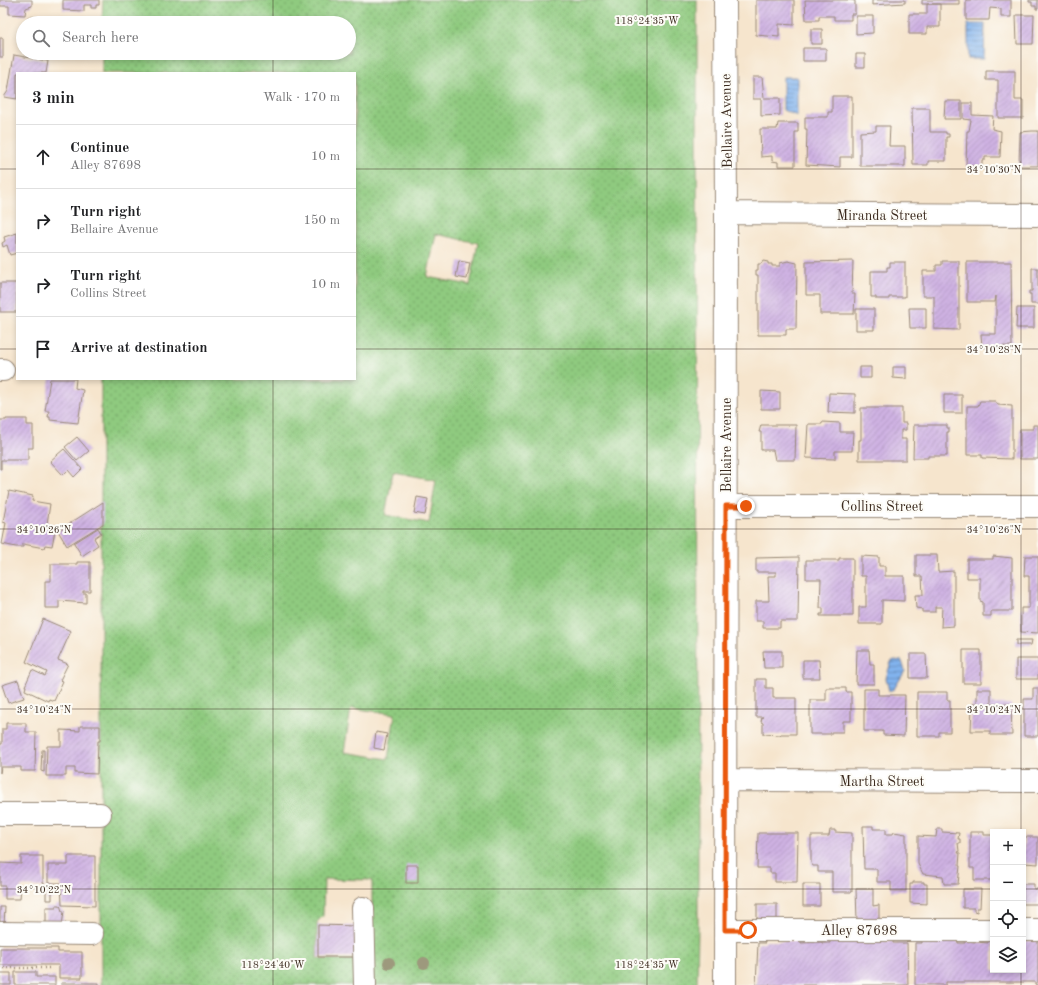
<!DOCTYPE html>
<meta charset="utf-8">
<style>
body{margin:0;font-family:"Old Standard TT",serif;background:#f6f6f6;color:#202124}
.controls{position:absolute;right:12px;bottom:12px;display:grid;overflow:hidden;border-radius:0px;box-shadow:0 2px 6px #0003}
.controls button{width:36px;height:36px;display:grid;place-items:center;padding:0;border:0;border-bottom:1px solid #e0e0e0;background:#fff;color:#202124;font:20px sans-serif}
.stop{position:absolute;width:12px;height:12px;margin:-9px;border:3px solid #ea580c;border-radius:50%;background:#fff}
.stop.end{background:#ea580c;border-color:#fff;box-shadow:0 1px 4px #0008}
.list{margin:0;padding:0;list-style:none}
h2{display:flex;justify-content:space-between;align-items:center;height:52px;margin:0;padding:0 16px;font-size:17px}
h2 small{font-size:13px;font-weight:400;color:#757577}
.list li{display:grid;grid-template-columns:26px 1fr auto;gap:12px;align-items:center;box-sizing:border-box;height:64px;padding:0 16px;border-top:1px solid #e0e0e0}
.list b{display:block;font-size:15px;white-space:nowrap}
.list p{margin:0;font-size:13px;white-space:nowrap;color:#757577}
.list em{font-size:13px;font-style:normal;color:#757577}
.icon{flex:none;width:22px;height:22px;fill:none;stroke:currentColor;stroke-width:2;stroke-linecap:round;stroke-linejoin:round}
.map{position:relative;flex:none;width:1038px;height:985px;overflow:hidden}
.search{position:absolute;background:#fff;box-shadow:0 2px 6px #0003;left:16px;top:16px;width:340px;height:44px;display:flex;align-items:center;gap:10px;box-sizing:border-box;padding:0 14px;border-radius:22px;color:#757577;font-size:15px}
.panel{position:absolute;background:#fff;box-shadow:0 2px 6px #0003;left:16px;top:72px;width:340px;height:308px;border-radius:0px}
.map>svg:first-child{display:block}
.green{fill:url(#green-dots);stroke:#657a4e;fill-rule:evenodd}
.water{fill:url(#water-rules);stroke:#5e6e86}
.building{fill:url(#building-hatch)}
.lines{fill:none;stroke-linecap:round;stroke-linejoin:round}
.minor-casing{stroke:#988876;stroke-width:24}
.path{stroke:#988876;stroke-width:2.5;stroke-dasharray:1 3;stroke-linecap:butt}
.minor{stroke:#fff;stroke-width:22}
.tree{fill:#9d997d}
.route{stroke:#ea580c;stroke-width:5}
.ticks{fill:none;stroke:#3b2a1e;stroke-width:1;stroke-opacity:0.45}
.labels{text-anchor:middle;stroke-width:4;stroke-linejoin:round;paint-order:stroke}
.street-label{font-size:14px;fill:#3b2a1e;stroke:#fdfcf7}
.ticks-label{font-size:10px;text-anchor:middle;fill:#3b2a1e;stroke:#fdfcf7;stroke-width:4;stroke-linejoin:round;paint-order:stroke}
</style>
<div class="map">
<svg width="1038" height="985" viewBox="0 0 1038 985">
<defs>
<pattern id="green-dots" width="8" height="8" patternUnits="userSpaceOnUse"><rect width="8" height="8" fill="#8fca7f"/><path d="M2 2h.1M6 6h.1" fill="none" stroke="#76a467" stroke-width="1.8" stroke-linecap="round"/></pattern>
<pattern id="water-rules" width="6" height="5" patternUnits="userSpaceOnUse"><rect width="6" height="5" fill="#81b2ed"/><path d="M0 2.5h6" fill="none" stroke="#6b91bf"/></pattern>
<pattern id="building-hatch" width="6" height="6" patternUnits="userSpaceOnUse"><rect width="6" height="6" fill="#cfb2e3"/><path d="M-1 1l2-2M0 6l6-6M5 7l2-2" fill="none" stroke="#a991b7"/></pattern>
</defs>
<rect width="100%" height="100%" fill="#fdfcf7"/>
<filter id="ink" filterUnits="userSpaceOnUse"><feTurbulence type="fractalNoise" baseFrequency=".025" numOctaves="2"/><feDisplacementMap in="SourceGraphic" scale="8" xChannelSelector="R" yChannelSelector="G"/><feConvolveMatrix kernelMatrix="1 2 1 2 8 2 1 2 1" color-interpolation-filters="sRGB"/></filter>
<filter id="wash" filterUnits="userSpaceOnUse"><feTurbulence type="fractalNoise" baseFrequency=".012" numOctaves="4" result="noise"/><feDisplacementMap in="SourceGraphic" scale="16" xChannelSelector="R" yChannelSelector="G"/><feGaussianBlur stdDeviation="0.9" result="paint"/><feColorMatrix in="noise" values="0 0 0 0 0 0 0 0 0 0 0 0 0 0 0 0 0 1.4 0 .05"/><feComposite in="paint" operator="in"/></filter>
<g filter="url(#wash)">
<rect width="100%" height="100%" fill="#f6e5cd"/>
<!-- green -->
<path class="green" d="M103 0H697L698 925 697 985H372V880L324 879 323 916 317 922V959L355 960 360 985H101V379H355V73H102V53H349V23H102ZM436 234 478 243 470 285 427 277ZM393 472 436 480 429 523 385 515ZM351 708 395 714 388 759 344 752Z"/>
<!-- water -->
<path class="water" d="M968 24H985L984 59H968Z
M783 77H797V116L783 110Z
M894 660 902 661 905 671 894 689 889 691 886 678 891 662Z"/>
<g id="blocks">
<!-- building -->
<path class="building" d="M0 0H32V6L26 8 25 15 9 14V6H0Z
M63 0H99V5H96V8H91V5H84V11L63 10Z
M756 0H794V25L779 24V37L756 35Z
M805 0H851L855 1V14H851V20H834V16H819V20H806Z
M872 0H905V3L872 5Z
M922 0H959V4H922Z
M966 0H1011V17H1001V9L990 8 989 20H966Z
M1029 0H1038V9H1036V6H1032V2H1029Z
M927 4H940V27H927V34H909V14H927Z
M1016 15H1034L1033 44H1017Z
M856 16H873V33L856 34Z
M28 17H44V23H28Z
M811 29H822V44H811Z
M0 38H3V57H0Z
M803 48H826V61H803Z
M856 54H865V67H856Z
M14 55 48 61 46 73H17V99L4 97 8 91Z
M986 71H1015V100H1023V118H998V80H986Z
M753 77H762L764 98H780V115L761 116V99H753Z
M832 96H852V157H840V167L806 165 807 129H805V117H828V112H832Z
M945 101H961V119H944Z
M963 103H972V115L993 116 992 129 1001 131 1000 157H985V160H982V166H966L967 131H969L971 120 963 119Z
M912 108H930V132H946V134H949V137H946V161H928V165H913Z
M778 123H798V132H795V166H778V162L772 161V156L761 157 760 129H777Z
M876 126H890L889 146H905V166H860V132L876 131Z
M1032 131H1038V166H1019L1020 132Z
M17 233V253L10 255 7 245 3 247 2 243 5 241 4 237Z
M459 261 470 263 467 279 456 277Z
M763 261 768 262V264H772V266H780V263L788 261 797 263 796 329H786V335H758V275H756V270H758V264H761Z
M853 261 852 294H855L854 314H820V295H806V262Z
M942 261H959V330L934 329V296H923V271H936V265H942Z
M890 262H905V297H889V299H876V297H871V271H887V267H890Z
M967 262H1011L1012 346 982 347 981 334H996V296L995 302H967Z
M1032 268H1038V304H1031V294H1029V291H1032Z
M0 283H17V312H0Z
M909 308H926V328H910Z
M1017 308H1034V328H1016Z
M856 309H874V330H856Z
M860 367H871V378H860Z
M893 367H906V379L893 378Z
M50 379H76L75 388 83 390 78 423 50 420V417H48L49 411H45Z
M761 391 780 392V409H761Z
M829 393 855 394V413L828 412Z
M944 395H962V413H944Z
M980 401H995L998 405 1012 406V459L982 458V455H967V406H978Z
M861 408H902V423H906V430H901V439H906V460H859V440H861Z
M6 419H27V425H33V448H28V460H1V469H0V420H6Z
M822 422 840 423V432H853L852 451H835V459L806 458 808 424H822Z
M761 425H796L795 460H775L773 450H761V432H759Z
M914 425H947V428H949V432H947V456H928V458H913Z
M1033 425H1038V459H1020V429H1033Z
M77 437 89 451 77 461 65 447Z
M64 449 82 469 74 477 68 470 63 475 50 461Z
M9 491 33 496 32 501 50 504 47 524 56 526 52 546 45 545 44 548 23 544V547H16L2 544 6 523 3 522Z
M417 497 428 499 425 515 414 513Z
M103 502V524L67 546 58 531Z
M98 528 101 533 94 538 98 545 82 556 74 543Z
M916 555H937L938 572 954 571V626L941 627 942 607H935V612H922V609L916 608 915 595H923L922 576H916Z
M861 556 879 557V566H885V576H904V601L882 600V624H859V607H866V576H861Z
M993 556 1012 558V611H991V616H983V602L980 601V578H967V559H993Z
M1025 556H1038V633L1021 632V608H1029V576H1024Z
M799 557 798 621H780V628H763V621H756V601H769L768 576H776V572H756V558Z
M839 558H853V616H820V614H823V608H820L821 579H806V560H839Z
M77 562H90V591H83V593H86V603L59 601V608H45V581H51V564H77Z
M43 619 71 631 58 660 68 664 60 680 63 681 54 701 49 699 48 701 25 690 26 686H25L32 670 45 676 47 672 26 662Z
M1016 640H1032L1031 645H1016Z
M857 650H869L870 664H874V684H856Z
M963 650H981V683H963Z
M763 651H782V668H764Z
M910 654H926L927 678H910Z
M1016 659H1038V679H1016Z
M803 660H819L820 678H803Z
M756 679H766V688H773V698H796V734H781L780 735 763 734V723L761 722 762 717H763H756Z
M18 680 24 698 8 703 2 685Z
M826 688H846V692H851V721H843V732H831V734H810V700H826Z
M1033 688H1038V736H1024V699H1033Z
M864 689H878V695H905L904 736 883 735V731H864Z
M977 689H991V704H1011L1012 735H990V731H971L972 704H977Z
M917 692H947V700H950V732H939V736H917Z
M6 723H26V732H36L35 771H21V767H1L0 773V744H2V729H6Z
M80 726H100V741H98L97 774 75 773V768H66V776H46L47 746H61V730L80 731Z
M376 732 387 734 384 750 374 748Z
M42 750H44V772L41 771Z
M863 826H873V829H886V834H893L894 832 906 834V891H891V882H877V869H864Z
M937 829H942V832L959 833 958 839H960V843H958L959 851 958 853H960L959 866H960L958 884H944L943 876 923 874 918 864V836L936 837Z
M830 830H835V832L852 833V892H832V872H818V866H813L811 863V836H829Z
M970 832H984V835H993V880H974V868H970Z
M758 833H798L797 882H775V873H770V868H757Z
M1024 837H1038V864L1024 863Z
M21 856H43V883H44V887L21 886 20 899H5V886H0V863L21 864Z
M68 856H95V906L62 905 61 883H48V865H68Z
M406 865H418V883H406Z
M913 882H924V884H927V904L910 903V884H913Z
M803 884H820V906H803Z
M1023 884H1034V889H1038V904H1023Z
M46 887H52V900H46Z
M856 889H873V906L879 905V921H857Z
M963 889H981L980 908H977V912L974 911V908H963Z
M757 904H777V921H757Z
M56 905H60L62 911H64L62 926 46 924V907H56Z
M0 907H5L4 926H0Z
M318 925 357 926V957H318Z
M765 941H801V943L822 942V943H830V941H893V943H907L908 985H756L758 943H765Z
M922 941H958V943H965V941L988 943V941H993V970H1023V941H1038V985H1035V982H946V985H915V943H922Z
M0 948H58V952H82V978H59V965H0Z
M15 972H36V977H55V985H15Z
M0 973H11V985H0Z
M61 983H99V985H61Z"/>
</g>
</g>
<g filter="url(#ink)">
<use href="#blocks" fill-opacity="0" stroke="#988876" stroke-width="1"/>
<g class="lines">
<defs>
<path id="minor" d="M725 0 726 213 725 985
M726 213 1038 215
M0 370H3
M726 506H1038
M726 780 1038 781
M0 814H100
M363 908 365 985
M725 930H993
M1023 930H1038
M0 933 92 934"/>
</defs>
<!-- minor casing -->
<use href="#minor" class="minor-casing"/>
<!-- path -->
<path class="path" d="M0 968H51"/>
<!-- minor -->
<use href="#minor" class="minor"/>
</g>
<!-- trees -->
<g class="tree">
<circle cx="389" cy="963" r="6"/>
<circle cx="424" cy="963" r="6"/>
</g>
</g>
<g class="lines" filter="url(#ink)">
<!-- route -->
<path class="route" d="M746 506H726L725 930H748"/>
</g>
<!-- ticks -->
<path class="ticks" d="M273 0V23M647 0V985M1021 0V832M273 53V73M0 169H17M355 169H1038M0 349H17M355 349H1038M273 379V985M0 529H1038M0 709H1038M0 889H993M1023 889H1038M1021 970V985"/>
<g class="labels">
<!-- street labels -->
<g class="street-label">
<text transform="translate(726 121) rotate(-91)" y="5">Bellaire Avenue</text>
<text x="882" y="220">Miranda Street</text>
<text transform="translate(726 445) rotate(-90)" y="5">Bellaire Avenue</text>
<text x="882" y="511">Collins Street</text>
<text x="882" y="786">Martha Street</text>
<text x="859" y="935">Alley 87698</text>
</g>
</g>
<g class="ticks-label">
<text x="647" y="24">118°24'35"W</text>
<text x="994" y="173">34°10'30"N</text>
<text x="994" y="353">34°10'28"N</text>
<text x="44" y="533">34°10'26"N</text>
<text x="994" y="533">34°10'26"N</text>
<text x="44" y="713">34°10'24"N</text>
<text x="994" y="713">34°10'24"N</text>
<text x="44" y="893">34°10'22"N</text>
<text x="273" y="968">118°24'40"W</text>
<text x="647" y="968">118°24'35"W</text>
</g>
</svg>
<div class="controls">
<button>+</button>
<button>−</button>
<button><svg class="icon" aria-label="locate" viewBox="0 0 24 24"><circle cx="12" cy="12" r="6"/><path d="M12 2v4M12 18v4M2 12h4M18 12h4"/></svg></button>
<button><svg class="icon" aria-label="layers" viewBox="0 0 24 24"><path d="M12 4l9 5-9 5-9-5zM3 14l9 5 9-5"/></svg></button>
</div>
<div class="stop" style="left:748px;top:930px"></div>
<div class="stop end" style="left:746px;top:506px"></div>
<div class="search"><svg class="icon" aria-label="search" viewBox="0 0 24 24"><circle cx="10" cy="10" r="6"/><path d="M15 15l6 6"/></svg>Search here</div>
<section class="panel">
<h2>3 min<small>Walk · 170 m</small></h2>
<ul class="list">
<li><svg class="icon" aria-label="ahead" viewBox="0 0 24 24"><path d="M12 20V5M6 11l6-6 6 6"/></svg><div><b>Continue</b><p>Alley 87698</p></div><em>10 m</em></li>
<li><svg class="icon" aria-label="right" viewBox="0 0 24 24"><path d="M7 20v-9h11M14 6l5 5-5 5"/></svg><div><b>Turn right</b><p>Bellaire Avenue</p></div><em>150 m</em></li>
<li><svg class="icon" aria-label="right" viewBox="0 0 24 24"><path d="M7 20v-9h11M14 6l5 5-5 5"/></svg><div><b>Turn right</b><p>Collins Street</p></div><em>10 m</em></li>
<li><svg class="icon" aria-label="arrive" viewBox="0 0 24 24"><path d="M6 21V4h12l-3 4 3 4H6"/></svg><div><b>Arrive at destination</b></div></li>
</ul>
</section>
</div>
